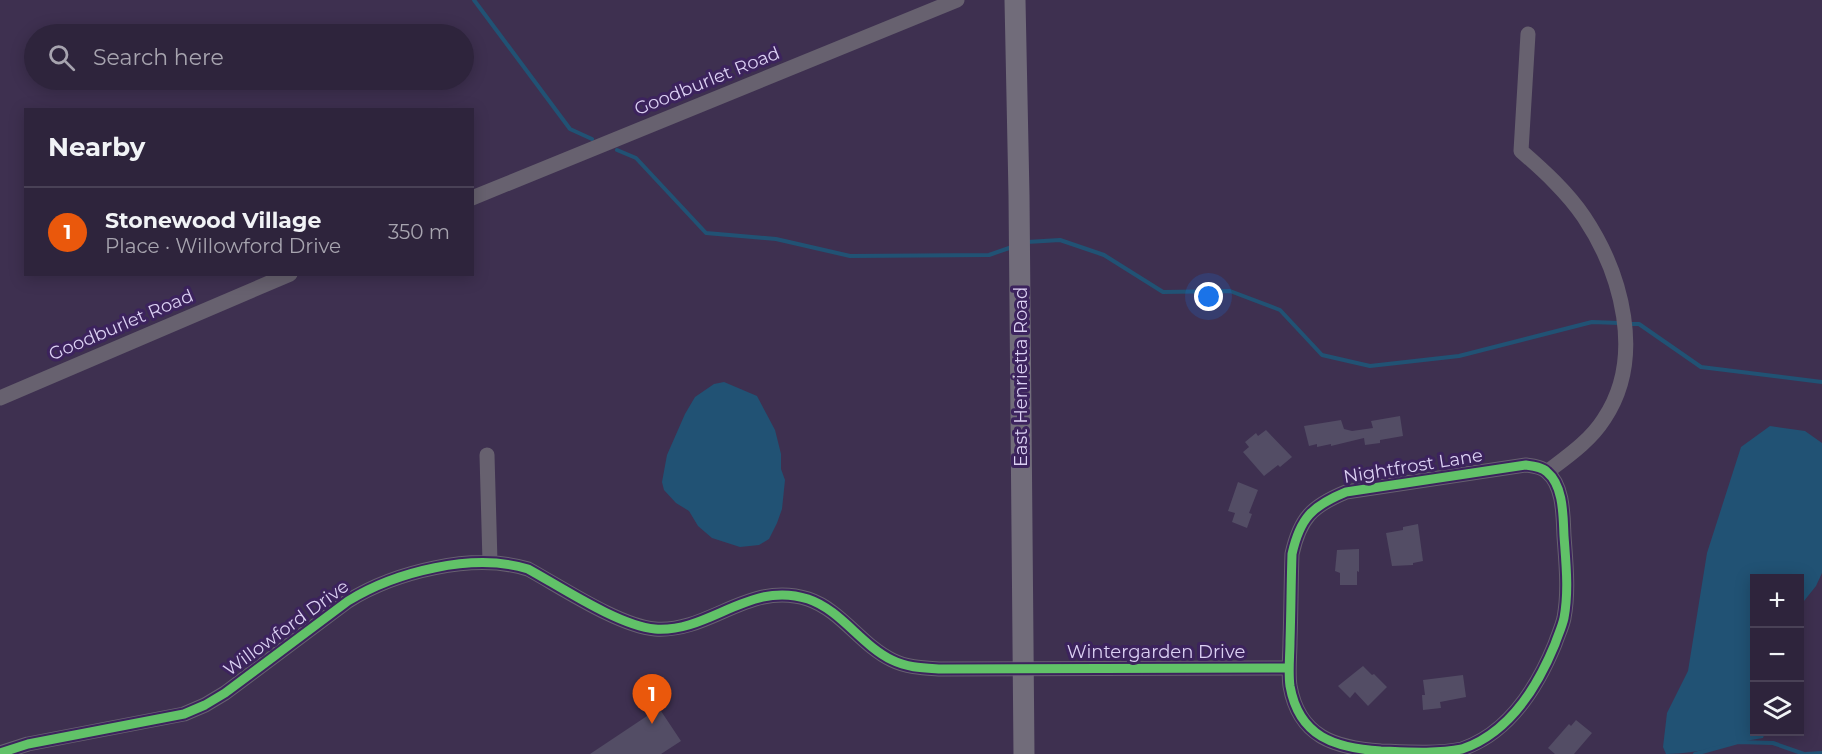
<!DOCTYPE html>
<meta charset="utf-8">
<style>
body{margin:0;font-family:Montserrat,sans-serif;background:#362c43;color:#f1f3f6}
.controls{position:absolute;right:18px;bottom:18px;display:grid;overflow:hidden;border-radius:0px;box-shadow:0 3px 15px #0003}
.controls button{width:54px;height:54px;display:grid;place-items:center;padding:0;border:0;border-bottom:2px solid #494156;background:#2e243c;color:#f1f3f6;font:30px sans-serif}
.you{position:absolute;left:1209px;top:297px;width:21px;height:21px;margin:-15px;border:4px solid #fff;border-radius:50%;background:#1a73e8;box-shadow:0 0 0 9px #1a73e833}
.badge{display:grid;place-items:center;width:39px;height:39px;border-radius:50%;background:#ea580c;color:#fff;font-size:20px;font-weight:700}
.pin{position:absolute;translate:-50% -50px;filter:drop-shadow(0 2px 3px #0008)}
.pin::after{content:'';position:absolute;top:32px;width:21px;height:18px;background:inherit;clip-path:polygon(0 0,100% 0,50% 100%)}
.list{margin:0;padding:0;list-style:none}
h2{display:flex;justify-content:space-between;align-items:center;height:78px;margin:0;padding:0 24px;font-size:26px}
h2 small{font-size:20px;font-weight:400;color:#a7a4af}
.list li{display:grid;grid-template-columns:39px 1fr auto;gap:18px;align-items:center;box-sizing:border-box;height:90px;padding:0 24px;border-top:2px solid #494156}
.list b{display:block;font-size:22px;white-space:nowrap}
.list p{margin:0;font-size:20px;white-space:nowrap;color:#a7a4af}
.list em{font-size:20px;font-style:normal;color:#a7a4af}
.icon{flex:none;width:33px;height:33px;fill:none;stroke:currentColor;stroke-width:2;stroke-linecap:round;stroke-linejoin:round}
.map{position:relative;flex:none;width:1822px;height:754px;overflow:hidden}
.search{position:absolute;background:#2e243c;box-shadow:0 3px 15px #0003;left:24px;top:24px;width:450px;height:66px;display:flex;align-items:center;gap:15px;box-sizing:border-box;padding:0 21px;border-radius:33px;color:#a7a4af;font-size:22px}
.panel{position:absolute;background:#2e243c;box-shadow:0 3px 15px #0003;left:24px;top:108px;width:450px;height:168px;border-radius:0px}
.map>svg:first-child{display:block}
.water{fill:#215274}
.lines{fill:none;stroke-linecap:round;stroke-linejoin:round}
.stream{stroke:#215274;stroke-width:4}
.building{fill:#534d65}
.minor{stroke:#67616f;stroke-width:15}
.secondary{stroke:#716c7a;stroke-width:21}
.cycleway-casing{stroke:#3c235d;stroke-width:13}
.cycleway{stroke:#61c268;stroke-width:9}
.labels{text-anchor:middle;stroke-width:6;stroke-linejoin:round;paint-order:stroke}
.street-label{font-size:18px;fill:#dbd0f3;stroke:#3c235d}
</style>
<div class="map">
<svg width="1822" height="754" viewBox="0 0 1822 754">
<rect width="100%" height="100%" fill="#3e3050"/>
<!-- water -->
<path class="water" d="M724 382 757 396 775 430 781 454V469L785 480 782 509 777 523 769 539 759 545 740 547 712 538 698 526 689 511 676 503 664 490 662 482 667 455 685 414 695 397 714 384Z
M1770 426 1805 431 1822 443V573L1816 586 1800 606V578H1754V732H1765L1763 738C1731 743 1698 754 1666 754L1663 747 1667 713 1688 671 1707 553 1741 447Z"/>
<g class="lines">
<!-- stream -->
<path class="stream" d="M474 0 570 129 592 139
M617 150 636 158 706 233 776 239 850 256 989 255 1012 247
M1027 242 1060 240 1104 255 1163 292 1230 291 1280 310 1322 355 1370 366 1459 356 1592 322 1619 323
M1627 324H1639L1701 367 1822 382
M1695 754 1738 742 1773 743 1804 754
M1806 754 1822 753"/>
</g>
<!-- building -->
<path class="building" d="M1400 416 1403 436 1380 440V443L1365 445 1364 438 1331 446V444L1317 447V444L1309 446 1304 426 1341 420 1344 429 1352 431 1373 428 1371 421Z
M1266 430 1292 457 1280 467 1278 465 1264 476 1243 452 1249 447 1245 442 1256 433 1258 436Z
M1238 482 1258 490 1249 513 1252 514 1247 528 1232 522 1235 513 1228 511Z
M1418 524 1423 561 1413 563V565L1392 566 1386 533 1403 530V527Z
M1359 549V572L1357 571V585H1340V573L1335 571 1337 550Z
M1363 666 1372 675 1374 674 1387 687 1368 706 1355 692 1350 698 1338 686Z
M1463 675 1466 697 1440 702 1441 708 1423 710 1422 695H1425L1423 680Z
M659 708 681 741 661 754H590Z
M1576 720 1592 733 1574 754H1555L1548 748 1569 724 1571 726Z"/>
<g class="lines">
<!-- minor -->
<path class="minor" d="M1528 34 1521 151C1544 171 1567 192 1584 217 1622 274 1645 358 1604 419 1590 441 1568 456 1547 472
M472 198 957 0
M0 398 290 274
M487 455 490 562
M1526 465C1533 466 1542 467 1547 472 1564 486 1563 517 1564 536 1566 564 1569 591 1564 618 1562 627 1558 635 1555 644 1537 688 1509 733 1462 749 1436 754 1407 752 1381 751 1335 748 1299 737 1290 686 1288 672 1290 655 1290 641 1291 612 1291 583 1292 554 1300 518 1312 506 1346 492Z
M0 753 28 744 184 714 205 705 225 693 348 601C395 572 473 552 528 569 561 587 619 626 655 629 710 633 749 580 808 599 841 610 861 645 892 660 908 668 925 668 941 669L1289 668"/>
<!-- secondary -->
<path class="secondary" d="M1015 0 1019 195 1024 754"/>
<defs>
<path id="cycleway" d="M1526 465C1533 466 1542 467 1547 472 1564 486 1563 517 1564 536 1566 564 1569 591 1564 618 1562 627 1558 635 1555 644 1537 688 1509 733 1462 749 1436 754 1407 752 1381 751 1335 748 1299 737 1290 686 1288 672 1290 655 1290 641 1291 612 1291 583 1292 554 1300 518 1312 506 1346 492Z
M0 753 28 744 184 714 205 705 225 693 348 601C395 572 473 552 528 569 561 587 619 626 655 629 710 633 749 580 808 599 841 610 861 645 892 660 908 668 925 668 941 669L1289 668"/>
</defs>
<!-- cycleway casing -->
<use href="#cycleway" class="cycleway-casing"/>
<!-- cycleway -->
<use href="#cycleway" class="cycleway"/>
</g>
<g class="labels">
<!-- street labels -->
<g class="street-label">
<text transform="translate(707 81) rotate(-22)" y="6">Goodburlet Road</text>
<text transform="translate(121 325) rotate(-23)" y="6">Goodburlet Road</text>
<text transform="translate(1021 377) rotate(-90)" y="6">East Henrietta Road</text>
<text transform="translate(1413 466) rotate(-9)" y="6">Nightfrost Lane</text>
<text transform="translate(286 628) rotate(-36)" y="6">Willowford Drive</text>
<text x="1156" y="658">Wintergarden Drive</text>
</g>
</g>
</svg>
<div class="controls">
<button>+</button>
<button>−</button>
<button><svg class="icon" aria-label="layers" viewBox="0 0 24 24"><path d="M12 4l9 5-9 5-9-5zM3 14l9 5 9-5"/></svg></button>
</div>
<div class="you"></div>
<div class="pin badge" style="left:652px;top:724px">1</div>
<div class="search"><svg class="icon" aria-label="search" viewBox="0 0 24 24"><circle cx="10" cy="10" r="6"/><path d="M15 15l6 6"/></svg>Search here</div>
<section class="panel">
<h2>Nearby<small></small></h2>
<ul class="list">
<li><span class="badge">1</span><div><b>Stonewood Village</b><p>Place · Willowford Drive</p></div><em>350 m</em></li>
</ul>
</section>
</div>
